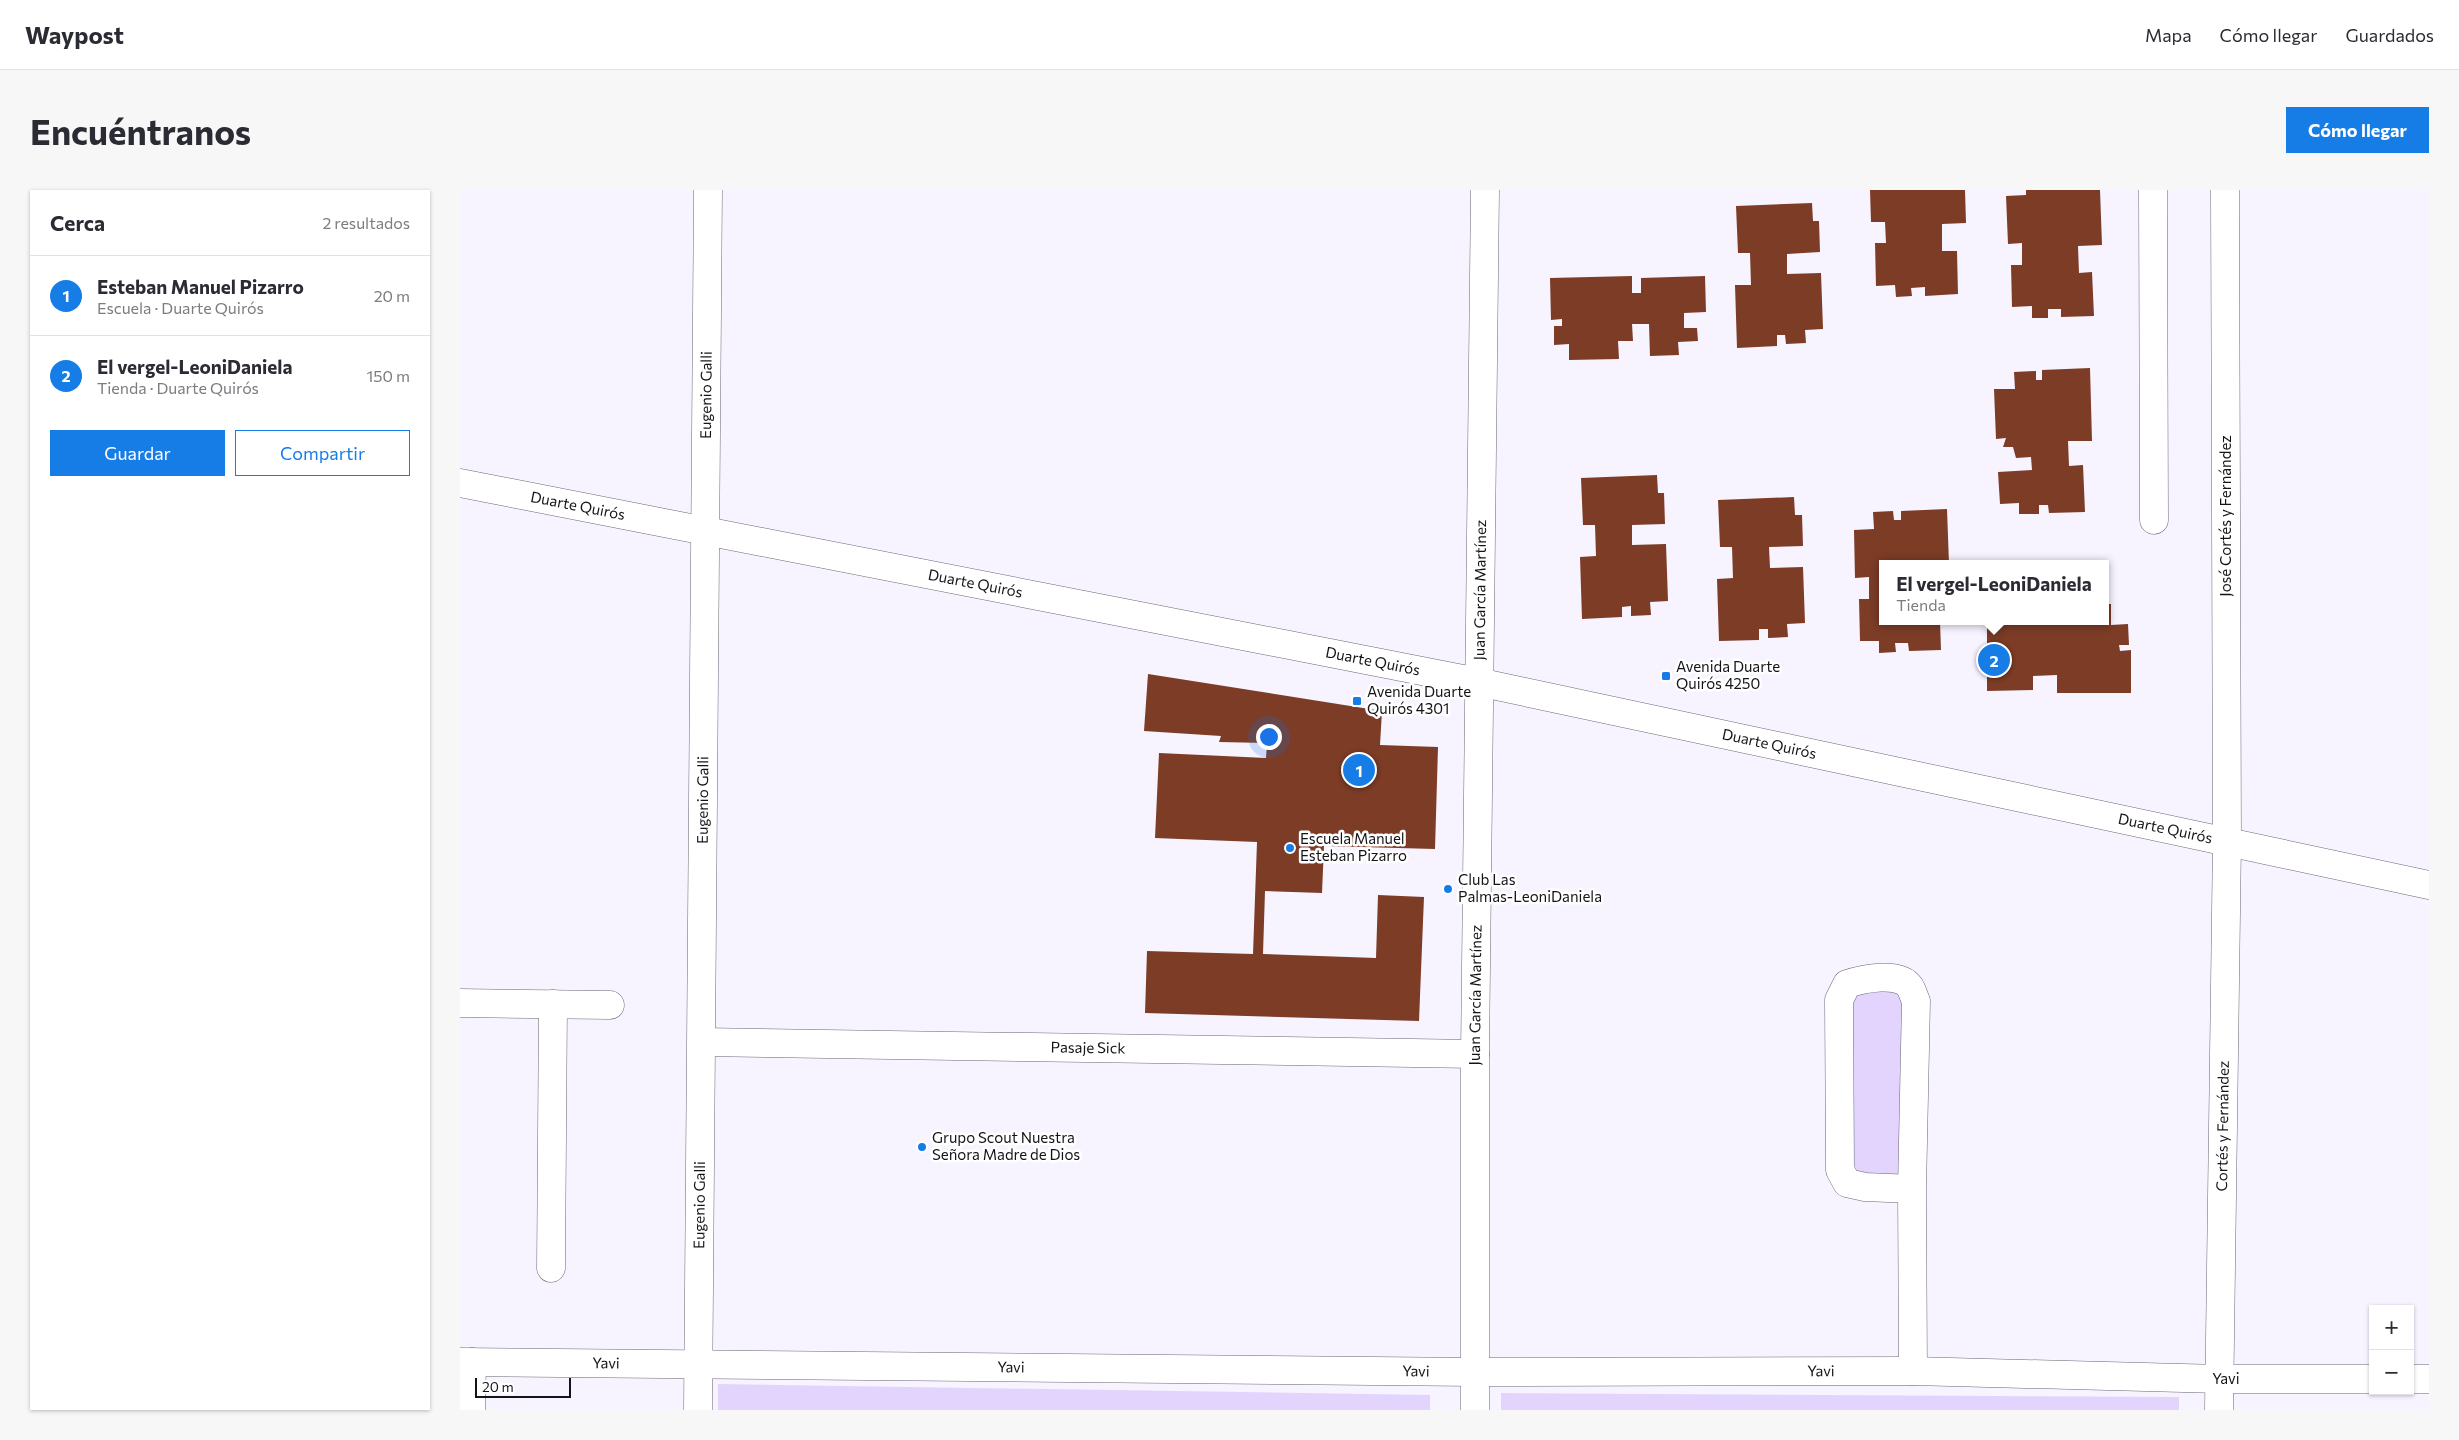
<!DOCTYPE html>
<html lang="es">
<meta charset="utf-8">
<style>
body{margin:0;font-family:Commissioner,sans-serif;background:#f7f7f7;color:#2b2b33}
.controls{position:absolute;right:15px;bottom:15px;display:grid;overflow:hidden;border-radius:0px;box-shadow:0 1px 4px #0004}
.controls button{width:45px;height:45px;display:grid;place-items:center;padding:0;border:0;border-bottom:1px solid #e1e1e2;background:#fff;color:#2b2b33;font:25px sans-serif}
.scale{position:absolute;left:15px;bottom:12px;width:96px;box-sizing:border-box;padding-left:5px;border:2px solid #141317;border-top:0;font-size:14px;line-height:18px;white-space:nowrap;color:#141317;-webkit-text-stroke:4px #fff;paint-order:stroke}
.you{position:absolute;left:808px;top:546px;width:18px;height:18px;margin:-12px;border:4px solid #fff;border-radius:50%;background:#1a73e8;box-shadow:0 0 0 8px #1a73e833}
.badge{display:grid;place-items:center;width:32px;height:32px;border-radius:50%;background:#177de6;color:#fff;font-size:16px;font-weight:700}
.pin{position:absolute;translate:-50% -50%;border:2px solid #fff;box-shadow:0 1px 5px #0006}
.popup{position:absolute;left:1419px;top:370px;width:230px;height:65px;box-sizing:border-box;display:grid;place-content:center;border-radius:0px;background:#fff;filter:drop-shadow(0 1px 4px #0005);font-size:16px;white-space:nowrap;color:#7c7c81}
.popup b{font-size:19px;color:#2b2b33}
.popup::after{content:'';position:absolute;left:50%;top:100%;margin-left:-10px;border:10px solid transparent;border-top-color:#fff}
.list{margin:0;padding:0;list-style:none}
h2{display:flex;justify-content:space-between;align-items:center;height:65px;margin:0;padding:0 20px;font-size:21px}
h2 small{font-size:16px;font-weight:400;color:#7c7c81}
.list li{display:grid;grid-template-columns:32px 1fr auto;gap:15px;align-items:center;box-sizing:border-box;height:80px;padding:0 20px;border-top:1px solid #e1e1e2}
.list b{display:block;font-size:19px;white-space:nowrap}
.list p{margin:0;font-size:16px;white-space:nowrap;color:#7c7c81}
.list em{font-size:16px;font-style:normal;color:#7c7c81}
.actions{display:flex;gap:10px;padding:15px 20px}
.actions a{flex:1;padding:11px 0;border:1px solid #177de6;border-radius:0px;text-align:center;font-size:18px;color:#177de6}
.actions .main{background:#177de6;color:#fff}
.map{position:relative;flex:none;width:1969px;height:1220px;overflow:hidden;border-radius:0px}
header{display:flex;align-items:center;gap:30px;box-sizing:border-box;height:70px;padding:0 25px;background:#fff;border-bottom:1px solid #e1e1e2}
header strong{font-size:24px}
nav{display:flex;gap:28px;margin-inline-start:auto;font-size:18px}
.intro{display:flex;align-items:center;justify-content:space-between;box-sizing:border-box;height:120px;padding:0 30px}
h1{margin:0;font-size:35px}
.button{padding:12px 22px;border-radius:0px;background:#177de6;color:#fff;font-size:18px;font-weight:700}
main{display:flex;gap:30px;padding:0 30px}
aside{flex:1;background:#fff;border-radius:0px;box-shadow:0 1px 4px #0004}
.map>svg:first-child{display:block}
.green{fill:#e2d4fd}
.building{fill:#7c3c26}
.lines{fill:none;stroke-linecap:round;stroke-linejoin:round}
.minor-casing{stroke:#6b6773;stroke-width:29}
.secondary-casing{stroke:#6b6773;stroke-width:29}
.minor{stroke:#fff;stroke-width:28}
.secondary{stroke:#fff;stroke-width:28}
.poi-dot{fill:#177de6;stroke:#fff;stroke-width:2}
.labels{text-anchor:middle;stroke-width:5;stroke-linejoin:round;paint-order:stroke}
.street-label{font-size:15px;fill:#141317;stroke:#fff}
.poi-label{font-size:15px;fill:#141317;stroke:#fff;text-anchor:start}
</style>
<header>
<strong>Waypost</strong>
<nav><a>Mapa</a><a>Cómo llegar</a><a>Guardados</a></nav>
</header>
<div class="intro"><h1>Encuéntranos</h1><a class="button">Cómo llegar</a></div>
<main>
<aside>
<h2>Cerca<small>2 resultados</small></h2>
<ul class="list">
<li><span class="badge">1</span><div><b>Esteban Manuel Pizarro</b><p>Escuela · Duarte Quirós</p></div><em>20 m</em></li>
<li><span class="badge">2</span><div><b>El vergel-LeoniDaniela</b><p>Tienda · Duarte Quirós</p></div><em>150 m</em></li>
</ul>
<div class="actions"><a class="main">Guardar</a><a>Compartir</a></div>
</aside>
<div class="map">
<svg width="1969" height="1220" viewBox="0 0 1969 1220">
<rect width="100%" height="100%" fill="#f7f3ff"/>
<!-- green -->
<path class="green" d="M1387 794 1450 796 1452 999 1387 993Z
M258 1194 970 1205V1220H258Z
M1041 1203 1719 1207V1220H1041Z"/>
<!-- building -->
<path class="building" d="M1410 0H1505L1506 33 1482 34V61H1497L1498 104 1465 106V97L1451 98 1452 106 1436 107 1435 95 1416 96 1415 53H1426L1425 32H1411Z
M1566 0H1640L1642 55 1618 56 1619 83 1632 82 1634 126 1601 127V119H1588V128H1572V116L1552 117 1551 75H1562V53L1548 54 1546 6 1566 5Z
M1352 13 1353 31H1359L1360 62 1327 64V84L1361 83 1363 139 1345 140 1346 153 1326 154 1325 145H1317V156L1277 158 1275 95H1291L1290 63H1278L1276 16Z
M1172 86V103H1181V88L1245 86 1246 122 1224 123V138H1237L1238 151 1218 152 1219 165 1190 166 1189 134H1172L1173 151H1158L1159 169 1109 170V154L1094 155V136H1102V129L1091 130 1090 88Z
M1630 178 1632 251H1608L1609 276 1623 275 1625 322 1589 323 1588 315H1579V324H1559V313L1540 314 1538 282 1572 280 1571 267 1556 268 1553 257H1543L1546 248 1536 249 1534 199H1555L1554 182 1576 181V190H1582V180Z
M1197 285 1198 303H1204L1205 334 1172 335V355L1206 354 1208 411 1190 412 1191 425 1171 426V416L1162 417V427L1122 429 1120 367 1136 366 1135 335H1123L1121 288Z
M1334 307 1335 325H1342L1343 356 1309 357 1310 378 1343 377 1345 433 1327 434 1328 447 1308 448V439H1299V450L1259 451 1257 389 1273 388 1272 357H1260L1258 310Z
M1487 319 1489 374H1423V431H1480L1481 460 1449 461 1448 453H1435L1436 462 1419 463V451H1400L1399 409H1409V387L1395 388 1394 340 1414 339 1413 322 1433 321 1434 330H1441V321Z
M1645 414H1651V435L1668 434 1669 455H1659L1660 461 1671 460V503H1597V485L1573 486V500L1527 501V466H1536L1535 455H1527V437H1539V431H1645Z
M688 484 922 521 920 555 978 557 975 659 864 656 862 703 805 701 803 764 916 768 918 705 964 707 959 831 685 823 687 761 793 764 797 652 695 648 699 563 806 568 807 553 759 552 761 546 684 541Z"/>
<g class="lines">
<defs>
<g id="minor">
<path d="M1693 0 1694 330"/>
<path d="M0 813 150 815"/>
<path id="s1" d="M242 852 1015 864"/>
<path d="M1452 999 1405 997 1387 993 1380 980 1379 810 1387 794C1402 789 1439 781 1450 797 1452 800 1454 807 1456 811L1452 999 1453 1181"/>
<path d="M91 1078 93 814"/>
<path id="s2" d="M0 1172 1016 1182 1453 1181 1760 1189H1913"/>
<path d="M1950 1189H1969"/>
<path d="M11 1220 12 1172"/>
<path id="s3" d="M238 1220 248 0"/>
<path id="s4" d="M1759 1220 1767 652 1765 0"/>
</g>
<g id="secondary">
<path id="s5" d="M0 293 1018 492 1969 695"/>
<path id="s6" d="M1015 1220V864L1025 0"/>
</g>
</defs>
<!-- minor casing -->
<use href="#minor" class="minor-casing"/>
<!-- secondary casing -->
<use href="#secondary" class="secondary-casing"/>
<!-- minor -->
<use href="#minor" class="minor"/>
<!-- secondary -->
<use href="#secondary" class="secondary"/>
</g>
<!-- markers -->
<g class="poi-dot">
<rect x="1201" y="481" width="10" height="10" rx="2.5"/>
<rect x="892" y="506" width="10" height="10" rx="2.5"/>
<circle cx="830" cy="658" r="5"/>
<circle cx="988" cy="699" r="5"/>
<circle cx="462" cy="957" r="5"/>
</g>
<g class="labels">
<!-- street labels -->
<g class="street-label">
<text dy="5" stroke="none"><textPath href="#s3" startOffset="1015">Eugenio Galli</textPath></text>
<text dy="5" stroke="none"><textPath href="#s5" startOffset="120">Duarte Quirós</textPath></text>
<text transform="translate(1766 326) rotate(-90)" y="5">José Cortés y Fernández</text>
<text dy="5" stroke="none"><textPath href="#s5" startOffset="525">Duarte Quirós</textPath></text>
<text dy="5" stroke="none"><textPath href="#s6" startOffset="820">Juan García Martínez</textPath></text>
<text dy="5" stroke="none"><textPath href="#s5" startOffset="930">Duarte Quirós</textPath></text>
<text dy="5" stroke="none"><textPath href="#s5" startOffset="1335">Duarte Quirós</textPath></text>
<text dy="5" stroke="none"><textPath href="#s3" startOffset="610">Eugenio Galli</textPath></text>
<text dy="5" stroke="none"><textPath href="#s5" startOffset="1740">Duarte Quirós</textPath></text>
<text dy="5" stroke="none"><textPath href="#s6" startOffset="415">Juan García Martínez</textPath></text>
<text dy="5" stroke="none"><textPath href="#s1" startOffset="386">Pasaje Sick</textPath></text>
<text dy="5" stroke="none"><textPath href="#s4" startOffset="284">Cortés y Fernández</textPath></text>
<text dy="5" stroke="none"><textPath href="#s3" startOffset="205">Eugenio Galli</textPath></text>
<text dy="5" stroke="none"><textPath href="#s2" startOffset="146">Yavi</textPath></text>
<text dy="5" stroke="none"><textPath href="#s2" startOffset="551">Yavi</textPath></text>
<text dy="5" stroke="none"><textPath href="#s2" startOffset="956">Yavi</textPath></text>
<text dy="5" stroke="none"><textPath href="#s2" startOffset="1361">Yavi</textPath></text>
<text dy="5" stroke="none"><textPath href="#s2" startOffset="1766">Yavi</textPath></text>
</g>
<!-- poi labels -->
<g class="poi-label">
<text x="1216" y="482">Avenida Duarte<tspan x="1216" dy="17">Quirós 4250</tspan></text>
<text x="907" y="507">Avenida Duarte<tspan x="907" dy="17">Quirós 4301</tspan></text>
<text x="840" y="654">Escuela Manuel<tspan x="840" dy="17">Esteban Pizarro</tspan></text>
<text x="998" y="695">Club Las<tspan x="998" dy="17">Palmas-LeoniDaniela</tspan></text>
<text x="472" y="953">Grupo Scout Nuestra<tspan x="472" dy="17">Señora Madre de Dios</tspan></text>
</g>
</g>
</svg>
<div class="controls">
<button>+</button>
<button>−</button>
</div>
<div class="scale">20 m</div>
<div class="you"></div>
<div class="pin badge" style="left:899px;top:580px">1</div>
<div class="pin badge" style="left:1534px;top:470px">2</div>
<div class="popup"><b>El vergel-LeoniDaniela</b>Tienda</div>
</div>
</main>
